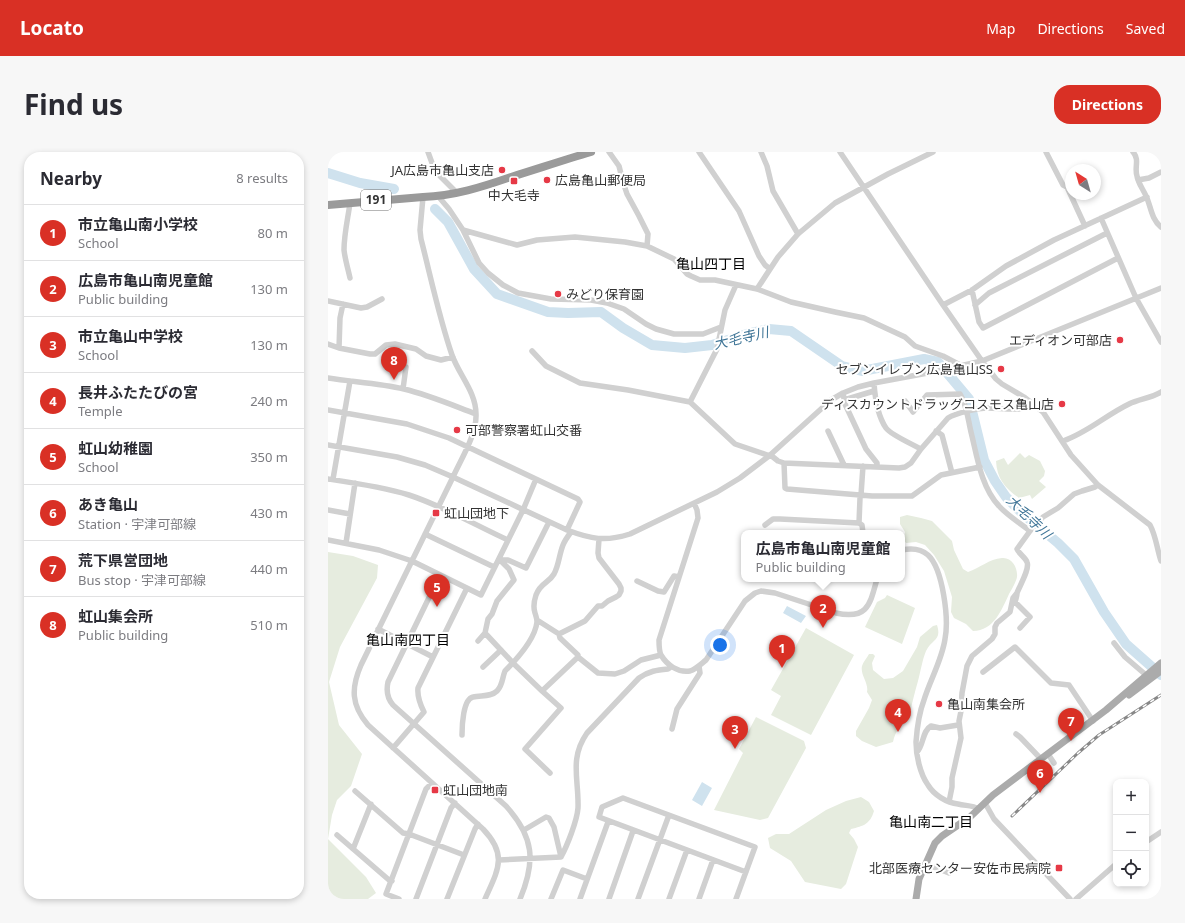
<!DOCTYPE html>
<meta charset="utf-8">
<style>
body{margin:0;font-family:"Noto Sans","Noto Sans JP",sans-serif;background:#f7f7f7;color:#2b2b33}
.controls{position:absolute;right:12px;bottom:12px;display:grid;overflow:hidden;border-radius:8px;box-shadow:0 2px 6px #0003}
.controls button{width:36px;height:36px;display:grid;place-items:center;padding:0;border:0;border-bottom:1px solid #e1e1e2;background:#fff;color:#2b2b33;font:20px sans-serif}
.compass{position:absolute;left:737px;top:12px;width:36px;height:36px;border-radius:50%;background:#fff;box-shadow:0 2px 6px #0003;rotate:323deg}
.you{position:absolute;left:392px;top:493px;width:14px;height:14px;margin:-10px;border:3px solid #fff;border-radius:50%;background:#1a73e8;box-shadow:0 0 0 6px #1a73e833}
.badge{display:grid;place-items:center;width:26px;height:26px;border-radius:50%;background:#d93025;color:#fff;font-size:13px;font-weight:700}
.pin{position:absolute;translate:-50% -33px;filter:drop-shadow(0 1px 2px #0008)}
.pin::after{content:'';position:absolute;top:21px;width:14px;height:12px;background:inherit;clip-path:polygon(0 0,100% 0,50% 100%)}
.popup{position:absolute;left:413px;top:378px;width:164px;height:52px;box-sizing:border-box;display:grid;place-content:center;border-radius:8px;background:#fff;filter:drop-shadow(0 1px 3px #0005);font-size:13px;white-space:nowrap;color:#7c7c81}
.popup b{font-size:15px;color:#2b2b33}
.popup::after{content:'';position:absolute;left:50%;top:100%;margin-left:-8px;border:8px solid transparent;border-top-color:#fff}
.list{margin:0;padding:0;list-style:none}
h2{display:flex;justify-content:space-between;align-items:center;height:52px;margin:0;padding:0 16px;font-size:17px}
h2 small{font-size:13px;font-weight:400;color:#7c7c81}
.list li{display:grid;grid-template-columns:26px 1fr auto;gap:12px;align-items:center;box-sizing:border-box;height:56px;padding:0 16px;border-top:1px solid #e1e1e2}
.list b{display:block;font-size:15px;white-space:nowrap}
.list p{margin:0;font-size:13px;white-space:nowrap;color:#7c7c81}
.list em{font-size:13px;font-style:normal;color:#7c7c81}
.icon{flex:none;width:22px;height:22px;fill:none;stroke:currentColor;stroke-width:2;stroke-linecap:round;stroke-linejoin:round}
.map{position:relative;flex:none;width:833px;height:747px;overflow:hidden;border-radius:16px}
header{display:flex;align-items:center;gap:24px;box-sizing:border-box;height:56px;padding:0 20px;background:#d93025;color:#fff}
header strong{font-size:19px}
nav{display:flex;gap:22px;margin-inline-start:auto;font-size:14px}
.intro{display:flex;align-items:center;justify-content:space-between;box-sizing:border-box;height:96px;padding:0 24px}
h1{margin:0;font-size:28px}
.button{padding:10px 18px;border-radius:16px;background:#d93025;color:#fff;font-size:14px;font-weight:700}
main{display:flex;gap:24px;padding:0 24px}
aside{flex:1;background:#fff;border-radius:16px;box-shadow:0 2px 6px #0003}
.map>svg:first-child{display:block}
.green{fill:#e6ecdf}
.water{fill:#cfe2ee}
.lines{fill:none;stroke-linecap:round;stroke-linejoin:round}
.river{stroke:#cfe2ee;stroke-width:10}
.minor{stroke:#d0d0d0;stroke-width:5.5}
.major{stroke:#ababab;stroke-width:7}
.highway{stroke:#9a9a9a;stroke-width:8}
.rail-casing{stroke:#888;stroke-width:3}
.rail{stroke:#fff;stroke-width:1.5;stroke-dasharray:4.5;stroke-linecap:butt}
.poi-dot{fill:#e63946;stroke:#fff;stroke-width:1.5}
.labels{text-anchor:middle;stroke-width:4;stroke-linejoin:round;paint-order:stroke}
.shield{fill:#fff;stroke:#707070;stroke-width:1}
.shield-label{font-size:12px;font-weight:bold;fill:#333}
.poi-label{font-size:13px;fill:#333;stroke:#fff;text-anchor:start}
.neighbourhood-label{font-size:14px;fill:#000;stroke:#fff}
.water-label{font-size:14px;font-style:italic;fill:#3f7597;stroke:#fff}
</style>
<header>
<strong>Locato</strong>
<nav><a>Map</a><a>Directions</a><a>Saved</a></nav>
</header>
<div class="intro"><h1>Find us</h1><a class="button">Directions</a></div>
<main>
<aside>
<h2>Nearby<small>8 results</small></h2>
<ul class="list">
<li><span class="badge">1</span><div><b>市立亀山南小学校</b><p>School</p></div><em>80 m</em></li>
<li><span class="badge">2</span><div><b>広島市亀山南児童館</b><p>Public building</p></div><em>130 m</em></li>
<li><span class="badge">3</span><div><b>市立亀山中学校</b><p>School</p></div><em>130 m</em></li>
<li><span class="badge">4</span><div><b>長井ふたたびの宮</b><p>Temple</p></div><em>240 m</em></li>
<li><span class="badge">5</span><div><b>虹山幼稚園</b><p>School</p></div><em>350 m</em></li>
<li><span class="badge">6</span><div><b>あき亀山</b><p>Station · 宇津可部線</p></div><em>430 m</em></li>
<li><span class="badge">7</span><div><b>荒下県営団地</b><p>Bus stop · 宇津可部線</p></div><em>440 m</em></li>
<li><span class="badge">8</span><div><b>虹山集会所</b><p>Public building</p></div><em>510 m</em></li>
</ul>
</aside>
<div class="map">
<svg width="833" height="747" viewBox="0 0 833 747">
<rect width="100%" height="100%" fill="#fff"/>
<!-- green -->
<path class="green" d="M692 301 697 306 701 303 712 309 717 319 716 324 711 329 718 335 704 347 702 343 691 346C677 336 669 327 668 309L676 306 680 313Z
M579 363 593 366 604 369 624 389 626 398 635 417 640 420C652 416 661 407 674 406 684 405 690 416 689 425 688 430 684 437 681 442 674 457 666 479 645 479L638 472 626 466 623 460 624 445 616 419 606 403 597 393 588 390 578 391 576 388 577 380 572 372V365Z
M0 400 25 404 50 413 49 426 12 495 1 530 11 573 34 602 23 634 9 648 4 663 0 687 38 725 48 741 40 747H0Z
M559 443 587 456 574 492 537 475 549 450 557 446Z
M609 473C614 489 604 487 598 499 594 509 593 518 590 529 587 540 584 550 582 562 575 569 567 579 565 590L548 595 534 589 528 584V579L541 556 544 548 539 540C541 531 532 523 534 514 535 510 539 506 541 502H545L547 504 544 511 545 518 556 527 565 526 575 519 589 495 592 485 605 474Z
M478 476 526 503 483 583 443 563 453 544 443 538Z
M428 565 476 589 478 596 440 666 432 668 386 658 415 601 411 597Z
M533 645 541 650 546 659C542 672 536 674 523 677L521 681 526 687 530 695 518 732 513 737 477 730 463 709 442 696 440 686 448 682H461L498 658 518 649Z"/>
<!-- water -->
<path class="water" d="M459 454 478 464 473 471 455 461Z
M374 630 384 636 374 654 364 648Z"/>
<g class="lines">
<!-- river -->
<path class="river" d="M0 21 32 31 66 37
M107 57 120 70 146 117 169 142 220 160 240 161 273 160 295 176 324 193 357 196 384 193 419 182 441 177 463 179 514 214 534 219 596 207 610 210 641 247 656 308 667 329 678 345 694 361 730 391 746 407 776 460 798 492 833 523"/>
<!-- minor -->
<path class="minor" d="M100 0 107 19 129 41
M281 0 291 14 295 30 299 42 311 64 320 82 319 94
M371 0 411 59 431 104 437 113 442 117
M433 0 439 14 445 39 470 82
M512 0 615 153 654 209 668 227 674 232 696 245 715 260 743 303 770 333 822 373C828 384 829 397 833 409
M718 0 735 33 739 35 757 74
M805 0C812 8 806 15 809 24 810 31 815 37 818 44 823 54 823 67 833 75
M810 28 821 26 833 20
M110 44 121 57 135 78 189 93 209 88 247 85 297 90 319 94 346 107 359 122 363 124 372 128H387L429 137 463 150 507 160 536 166 577 185 587 194 615 204 634 214
M95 45 92 78 93 87C103 126 111 165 124 203 131 223 148 240 148 262 149 282 133 307 125 325L33 513C23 536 23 553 40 573L155 677C180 703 170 718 157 747
M22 51C20 66 16 82 16 98 17 107 20 117 22 126
M773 66 808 146 833 190
M135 78 151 111 160 121 175 133 190 141 223 147 263 148 279 151 296 157 318 172 328 177 346 182H375L393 175
M429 137 450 105 470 82 507 51 560 22 605 0
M644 138 651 170 655 176 790 106
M0 149 33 156 39 155 54 147
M615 153 644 138 678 114 726 88 819 45
M647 153 661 141 779 81
M0 192 11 196 42 202H47L58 193 67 192 88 197 98 204 113 208 125 205
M11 196 12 166 15 152
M204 199 218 214 252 231 300 238 362 250 407 292 445 305 450 309 456 311 571 316 577 315 583 311 593 297 620 266C628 261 650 256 660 256 673 256 696 260 707 253
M0 226C25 230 51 231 76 237 101 243 124 253 148 262
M546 231C547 246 549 263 558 276 563 283 584 292 593 297
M75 237 78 215
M515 241 517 252 538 297 549 311V315
M516 248 546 239
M577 249 583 257 585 260 599 243 632 242C639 253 640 268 643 280 649 304 653 335 671 354 680 364 692 371 702 379
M362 250 389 197 397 158 408 133
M0 258 79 272 121 286 250 347 252 350 239 378
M500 279 516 313
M608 279 614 283 624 321
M735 289C759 281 778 263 801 252 811 247 823 246 833 240
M0 293 69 305 97 313 125 325 239 378C263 387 277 390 302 382L389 340 412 326 441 304 503 248 515 241 530 235 546 231 605 220 654 209 833 136
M456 311 457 336 459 337 544 344H584L613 323 652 315
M0 327C27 331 55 335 81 343 115 354 147 373 180 388
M5 327 22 229
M366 351 369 358 370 366 331 488C331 493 331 499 333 503 339 513 350 521 362 519 368 517 373 512 378 508L417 449 427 441 433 439 447 441 508 461C540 468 542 452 549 427
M0 358 22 362
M531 371 532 346 533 343 535 314
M437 373 445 367H452L531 371 534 373 535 381
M97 382 166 415
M0 388 51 398 84 409 153 443 195 358 208 327
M18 391 27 331
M574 398C583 396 592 396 600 403 615 417 621 467 617 487 614 508 602 528 596 548 591 561 589 576 588 590 588 603 592 622 600 633 606 643 619 651 630 652 638 654 644 653 651 657
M173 408H180L198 416 221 370
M112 423 60 530C58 539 59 546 65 553L178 654C206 685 208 709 192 747
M309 429 330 439 336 440 346 424 351 425
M209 468 231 482
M692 476 702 465 687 450C688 447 689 444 689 441 692 433 702 417 699 410 697 405 691 402 689 397L702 379 715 365 730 356 746 342 754 339 767 335 770 333
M50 477 105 505
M157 481 185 511 214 539 250 505 270 521 287 522 296 519 313 508 333 503
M150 489 157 481 160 467 164 462 169 449 186 428 181 417 171 407
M786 491 797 505 818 523
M250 505V503L232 486 231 482 257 469 270 454H274L280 449 288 445 291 443 293 439V436L291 432 271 406 270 401 271 387
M155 515 173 498
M655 520 687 495 723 531 741 533 765 569
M214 539 233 556 197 597 222 621
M344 577 349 557 372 521 371 514
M688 582 692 585 713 607
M134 583C134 574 135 547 145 545 153 543 163 545 169 539 175 533 174 526 177 519 189 507 207 487 209 470 209 467 208 464 207 461 205 455 206 449 208 443 213 430 220 432 226 422 231 413 231 403 235 393 237 388 240 384 243 380
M65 596 96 560C92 552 89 545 90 536L139 436
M589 600C596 593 594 579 603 574L612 576 630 573
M720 602 726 611
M27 639 75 681 81 682 136 703
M621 650 624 635V626L633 586 631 569 633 559 634 541 639 514 644 504 664 487 667 482V475L669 471 682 460 685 446 689 441
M657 651 666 667 742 747
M196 678 218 665 221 666 226 675 233 705
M9 683 61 728 64 729
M818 690 833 680
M25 697 43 652
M171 708 233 705C239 694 249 669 250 656 251 627 241 607 259 581L311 526C321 519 329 518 340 517L343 515
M598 712 621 721
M71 747 58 742 98 637 104 631
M88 747 123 656 127 651
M119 747 147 677 150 672
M223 747 235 718 259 727
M252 747 280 670
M281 747 305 679
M310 747 341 663
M341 747 359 698
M371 747 385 708
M408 747 427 695 295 646 274 655 271 665 418 720
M748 747 788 712"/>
<!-- major -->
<path class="major" d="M801 543 833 519
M588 747 591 727 607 691 614 684 642 665 665 643 778 558 833 511"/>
<!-- highway -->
<path class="highway" d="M0 53 95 45C126 44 154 35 183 25 209 17 236 8 263 0"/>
<defs>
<path id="rail" d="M684 664 750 601 771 583 833 543"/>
</defs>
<!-- rail casing -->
<use href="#rail" class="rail-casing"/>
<!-- rail -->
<use href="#rail" class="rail"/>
</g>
<!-- markers -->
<g class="poi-dot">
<circle cx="174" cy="18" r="4"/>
<circle cx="219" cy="28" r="4"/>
<rect x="182" y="25" width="8" height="8" rx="2"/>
<circle cx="230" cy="142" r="4"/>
<circle cx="792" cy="188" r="4"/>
<circle cx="673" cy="217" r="4"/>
<circle cx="734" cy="252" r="4"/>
<circle cx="129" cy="278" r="4"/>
<rect x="104" y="357" width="8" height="8" rx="2"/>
<circle cx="611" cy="552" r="4"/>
<rect x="103" y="634" width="8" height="8" rx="2"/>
<rect x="727" y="712" width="8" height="8" rx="2"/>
</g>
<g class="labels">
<!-- shield labels -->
<rect class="shield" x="33" y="38" width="30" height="20" rx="3"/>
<g class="shield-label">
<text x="48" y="52">191</text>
</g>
<!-- poi labels -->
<g class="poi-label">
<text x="166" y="23" text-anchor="end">JA広島市亀山支店</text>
<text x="227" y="33">広島亀山郵便局</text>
<text x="186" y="48" text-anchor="middle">中大毛寺</text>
<text x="238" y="147">みどり保育園</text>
<text x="784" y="193" text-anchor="end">エディオン可部店</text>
<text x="665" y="222" text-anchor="end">セブンイレブン広島亀山SS</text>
<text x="726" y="257" text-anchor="end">ディスカウントドラッグコスモス亀山店</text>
<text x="137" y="283">可部警察署虹山交番</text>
<text x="116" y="366">虹山団地下</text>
<text x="619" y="557">亀山南集会所</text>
<text x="115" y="643">虹山団地南</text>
<text x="723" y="721" text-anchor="end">北部医療センター安佐市民病院</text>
</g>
<!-- neighbourhood labels -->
<g class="neighbourhood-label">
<text x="383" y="117">亀山四丁目</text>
<text x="80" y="493">亀山南四丁目</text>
<text x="603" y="675">亀山南二丁目</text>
</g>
<!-- water labels -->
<g class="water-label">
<text transform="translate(413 186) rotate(-13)" y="5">大毛寺川</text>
<text transform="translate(701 365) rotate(44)" y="5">大毛寺川</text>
</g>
</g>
</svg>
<div class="controls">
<button>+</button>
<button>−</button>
<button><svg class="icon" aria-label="locate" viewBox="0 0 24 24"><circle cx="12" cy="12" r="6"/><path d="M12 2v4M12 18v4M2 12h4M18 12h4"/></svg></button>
</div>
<svg class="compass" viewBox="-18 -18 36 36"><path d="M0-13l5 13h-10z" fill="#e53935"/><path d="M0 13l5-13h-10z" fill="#7c7c81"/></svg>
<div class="you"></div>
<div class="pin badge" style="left:454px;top:516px">1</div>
<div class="pin badge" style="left:495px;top:476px">2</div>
<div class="popup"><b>広島市亀山南児童館</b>Public building</div>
<div class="pin badge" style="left:407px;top:597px">3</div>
<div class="pin badge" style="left:570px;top:580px">4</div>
<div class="pin badge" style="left:109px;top:455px">5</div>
<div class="pin badge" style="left:712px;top:641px">6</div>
<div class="pin badge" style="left:743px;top:589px">7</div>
<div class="pin badge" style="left:66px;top:228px">8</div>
</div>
</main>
